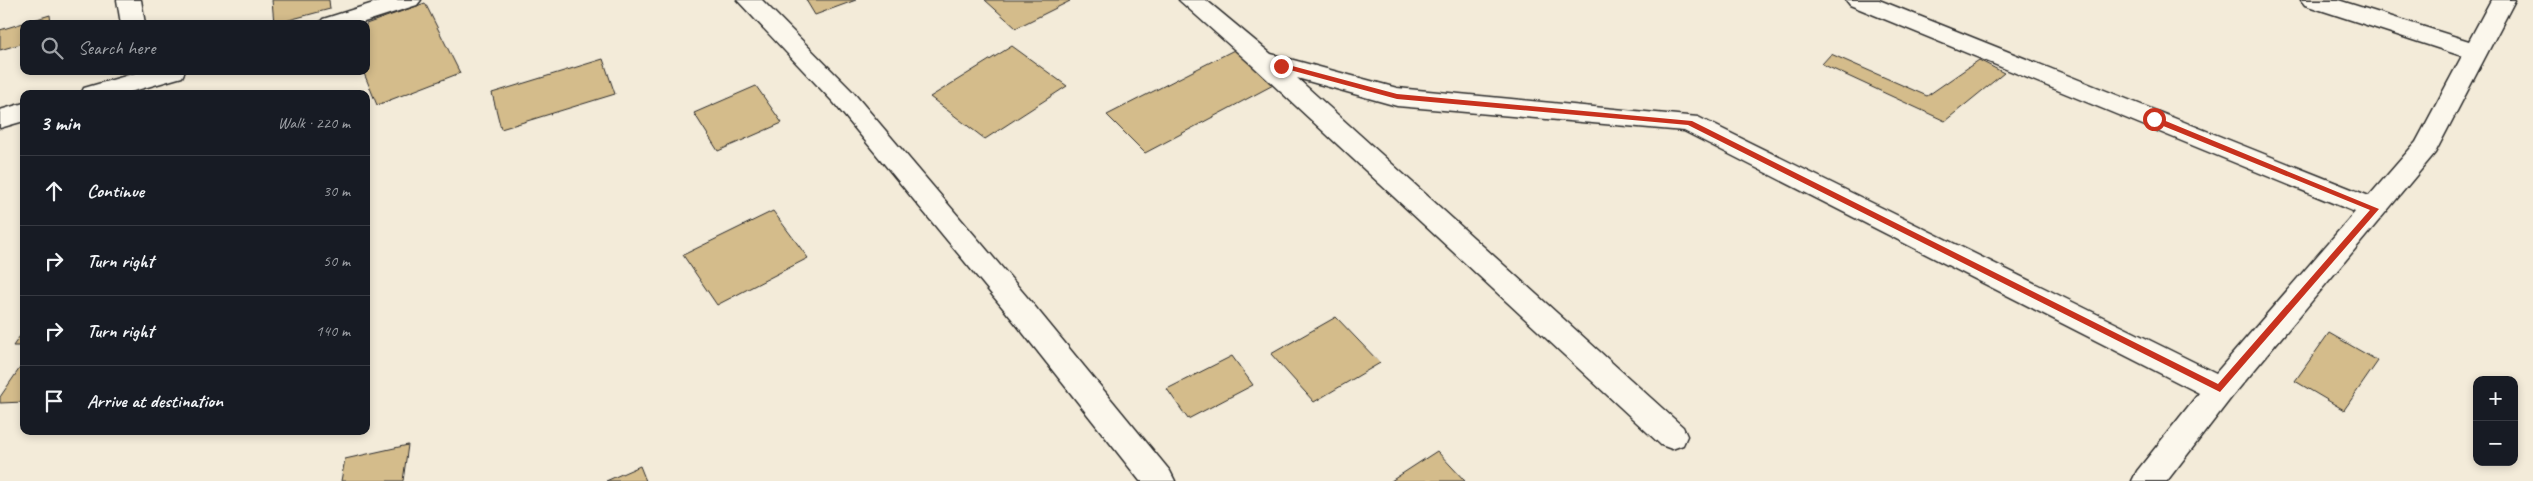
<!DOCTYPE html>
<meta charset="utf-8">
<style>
body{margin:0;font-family:Caveat,sans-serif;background:#20242c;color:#f1f3f6}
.controls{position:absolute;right:15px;bottom:15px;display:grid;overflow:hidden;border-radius:10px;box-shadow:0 2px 8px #0003}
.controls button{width:45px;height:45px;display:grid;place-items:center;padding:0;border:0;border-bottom:1px solid #363941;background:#171b24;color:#f1f3f6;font:25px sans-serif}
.stop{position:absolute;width:15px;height:15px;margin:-11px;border:4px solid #c8321e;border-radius:50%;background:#fff}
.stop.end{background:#c8321e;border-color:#fff;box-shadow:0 1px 5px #0008}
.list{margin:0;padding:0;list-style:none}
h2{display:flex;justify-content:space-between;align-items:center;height:65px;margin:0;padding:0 20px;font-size:21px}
h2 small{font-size:16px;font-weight:400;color:#9ea1a6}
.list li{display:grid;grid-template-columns:32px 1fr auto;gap:15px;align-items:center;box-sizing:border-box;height:70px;padding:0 20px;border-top:1px solid #363941}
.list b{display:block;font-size:19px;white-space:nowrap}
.list em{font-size:16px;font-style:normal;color:#9ea1a6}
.icon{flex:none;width:28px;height:28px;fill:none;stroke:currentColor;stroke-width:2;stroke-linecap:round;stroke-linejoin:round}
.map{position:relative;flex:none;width:2533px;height:481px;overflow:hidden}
.search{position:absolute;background:#171b24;box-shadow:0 2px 8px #0003;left:20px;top:20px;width:350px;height:55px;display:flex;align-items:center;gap:12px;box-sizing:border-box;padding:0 18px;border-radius:10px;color:#9ea1a6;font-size:19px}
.panel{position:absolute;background:#171b24;box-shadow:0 2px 8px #0003;left:20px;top:90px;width:350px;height:345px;border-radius:10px}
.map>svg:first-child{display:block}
.building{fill:#d4bc8b;stroke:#2b2b2b}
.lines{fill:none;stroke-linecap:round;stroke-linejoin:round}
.street-casing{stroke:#2b2b2b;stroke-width:3}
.street{fill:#fbf7ec;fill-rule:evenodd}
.route{fill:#c8321e}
</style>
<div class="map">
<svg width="2533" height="481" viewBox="0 0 2533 481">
<rect width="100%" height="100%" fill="#f3ebd9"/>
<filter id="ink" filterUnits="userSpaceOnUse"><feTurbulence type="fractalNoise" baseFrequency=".02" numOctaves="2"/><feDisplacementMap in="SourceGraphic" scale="10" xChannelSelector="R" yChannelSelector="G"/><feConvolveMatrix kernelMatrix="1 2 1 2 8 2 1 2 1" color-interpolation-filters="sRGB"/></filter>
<g filter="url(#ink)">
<!-- building -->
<path class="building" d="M272 0H329L330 9 274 24Z
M806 0H856L815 15Z
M985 0H1069L1070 1 1016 28Z
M425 3 460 73 377 105 363 71H366V24Z
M50 15 51 24H24V43L0 50V30Z
M1012 46 1067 86 985 139 930 97Z
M1238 48 1277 83 1145 153 1107 115Z
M1831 54 1927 96 1979 60 2004 73 1945 121 1822 64Z
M603 59 615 94 501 129 492 93Z
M756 86 782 123 718 151 694 113Z
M773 211 808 258 717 305 683 255Z
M1336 317 1380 363 1314 402 1271 354Z
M24 330V346H13Z
M2329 333 2378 361 2344 410 2295 381Z
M1232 356 1253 385 1188 419 1167 389Z
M24 362V402L0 403V397Z
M408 445 403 481H341L345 459Z
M1437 451 1465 481H1391Z
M640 466 646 481H606Z"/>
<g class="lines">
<defs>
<path id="street" d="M117 0H141L145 24H121Z
M383 0H421L417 5 358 24H319L323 19Z
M737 0H762L852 91 1032 303 1170 471 1175 481H1140L1012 319 834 103Z
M1179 0H1206L1271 54 1397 88 1698 117 2216 373 2355 212 1850 5 1846 0H1879L2369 196 2416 142 2462 56 2305 5 2301 0H2338L2469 41 2491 0H2515L2435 153 2231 398 2167 481H2132L2137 471 2199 393 1684 131 1397 106 1297 78 1683 427 1687 436 1683 445 1672 449 1661 445 1253 66Z
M143 71H185L182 77 123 94H81L84 88Z
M24 103V121L0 128V110Z"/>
</defs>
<!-- street casing -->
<use href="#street" class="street-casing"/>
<!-- street -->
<use href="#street" class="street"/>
</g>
</g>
<!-- route -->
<path class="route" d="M1281 63 1397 94 1692 121 2218 384 2370 210 2151 121V117H2156L2379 209 2220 392 1688 125 1397 99 1279 67 1278 66Z"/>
</svg>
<div class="controls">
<button>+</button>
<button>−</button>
</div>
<div class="stop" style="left:2154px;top:119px"></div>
<div class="stop end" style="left:1281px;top:66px"></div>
<div class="search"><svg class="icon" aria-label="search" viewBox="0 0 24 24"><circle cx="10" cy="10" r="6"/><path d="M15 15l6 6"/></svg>Search here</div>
<section class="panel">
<h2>3 min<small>Walk · 220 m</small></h2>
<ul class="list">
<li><svg class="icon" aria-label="ahead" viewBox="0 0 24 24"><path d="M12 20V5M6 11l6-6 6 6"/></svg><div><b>Continue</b></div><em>30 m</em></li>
<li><svg class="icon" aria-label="right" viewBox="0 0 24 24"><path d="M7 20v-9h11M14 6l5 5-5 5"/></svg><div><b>Turn right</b></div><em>50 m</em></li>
<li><svg class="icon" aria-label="right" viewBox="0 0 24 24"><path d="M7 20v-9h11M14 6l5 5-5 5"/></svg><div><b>Turn right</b></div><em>140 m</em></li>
<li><svg class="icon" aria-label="arrive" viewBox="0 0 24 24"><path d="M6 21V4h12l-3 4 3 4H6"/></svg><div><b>Arrive at destination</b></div></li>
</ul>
</section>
</div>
